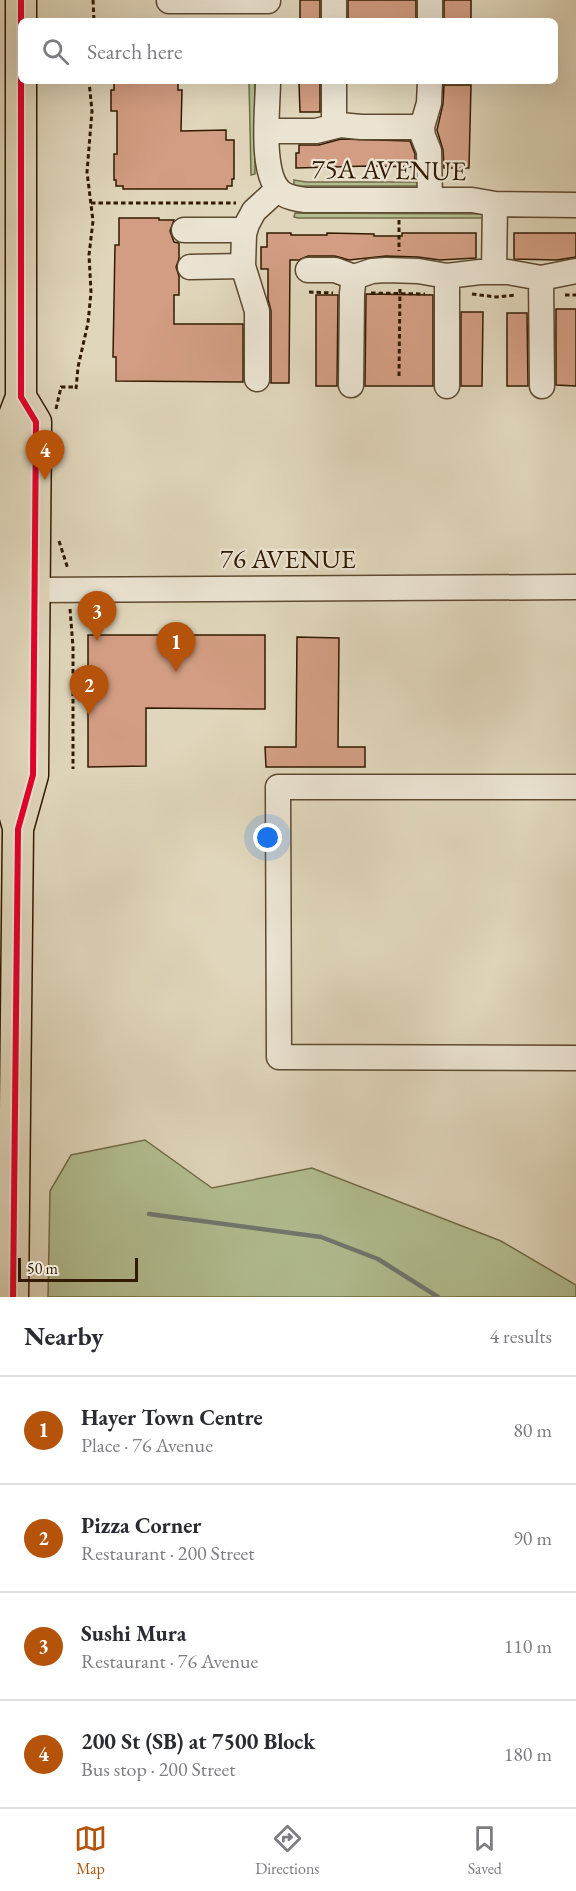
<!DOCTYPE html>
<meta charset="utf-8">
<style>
body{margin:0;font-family:"EB Garamond",serif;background:#f2f2f3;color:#2b2b33}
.scale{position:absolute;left:18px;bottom:15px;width:120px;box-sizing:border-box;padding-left:6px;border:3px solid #321b00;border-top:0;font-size:16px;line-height:21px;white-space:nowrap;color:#321b00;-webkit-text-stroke:4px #ebe4d3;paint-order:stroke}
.you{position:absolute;left:268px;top:838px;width:21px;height:21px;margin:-15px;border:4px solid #fff;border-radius:50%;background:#1a73e8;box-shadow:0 0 0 9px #1a73e833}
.badge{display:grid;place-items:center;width:39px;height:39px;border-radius:50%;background:#b45309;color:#fff;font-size:20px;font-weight:700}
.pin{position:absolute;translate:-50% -50px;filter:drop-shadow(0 2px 3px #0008)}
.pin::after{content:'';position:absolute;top:32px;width:21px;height:18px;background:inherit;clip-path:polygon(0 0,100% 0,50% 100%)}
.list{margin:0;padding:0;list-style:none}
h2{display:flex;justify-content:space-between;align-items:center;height:78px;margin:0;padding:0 24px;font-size:26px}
h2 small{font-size:20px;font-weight:400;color:#7c7c81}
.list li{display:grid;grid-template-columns:39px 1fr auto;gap:18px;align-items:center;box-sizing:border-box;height:108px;padding:0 24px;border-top:2px solid #e1e1e2}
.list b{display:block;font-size:22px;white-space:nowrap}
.list p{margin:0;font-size:20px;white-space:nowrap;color:#7c7c81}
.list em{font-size:20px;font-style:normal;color:#7c7c81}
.icon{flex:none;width:33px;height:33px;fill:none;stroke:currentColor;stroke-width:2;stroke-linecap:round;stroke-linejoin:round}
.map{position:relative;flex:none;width:576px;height:1297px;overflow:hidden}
.search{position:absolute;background:#fff;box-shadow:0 6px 24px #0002;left:18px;right:18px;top:18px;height:66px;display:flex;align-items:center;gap:15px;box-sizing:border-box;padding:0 21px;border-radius:9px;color:#7c7c81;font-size:22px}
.sheet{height:510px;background:#fff}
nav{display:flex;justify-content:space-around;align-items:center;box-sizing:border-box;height:84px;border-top:2px solid #e1e1e2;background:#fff;font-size:16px;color:#7c7c81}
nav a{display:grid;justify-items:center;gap:3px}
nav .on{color:#b45309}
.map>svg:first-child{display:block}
.green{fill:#b2be91;stroke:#726c48;stroke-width:1.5}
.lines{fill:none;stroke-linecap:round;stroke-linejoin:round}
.stream{stroke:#707871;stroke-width:4.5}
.building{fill:#d29d82;stroke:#321b00;stroke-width:1.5}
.minor-casing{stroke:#5e4a2f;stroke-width:27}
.major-casing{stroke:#321b00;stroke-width:33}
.path{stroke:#321b00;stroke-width:3;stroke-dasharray:4.5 3;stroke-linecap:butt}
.minor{stroke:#ebe4d3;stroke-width:24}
.major{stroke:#e0d6bb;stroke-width:30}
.bus-1-casing{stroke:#ebe4d3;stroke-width:10}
.bus-1{stroke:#e4002b;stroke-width:6}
.labels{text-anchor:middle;stroke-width:4.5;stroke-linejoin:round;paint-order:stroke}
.street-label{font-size:27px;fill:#321b00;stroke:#ebe4d3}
</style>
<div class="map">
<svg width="576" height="1297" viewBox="0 0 576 1297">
<rect width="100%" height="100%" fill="#e0d6bb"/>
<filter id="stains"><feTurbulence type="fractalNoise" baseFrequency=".00333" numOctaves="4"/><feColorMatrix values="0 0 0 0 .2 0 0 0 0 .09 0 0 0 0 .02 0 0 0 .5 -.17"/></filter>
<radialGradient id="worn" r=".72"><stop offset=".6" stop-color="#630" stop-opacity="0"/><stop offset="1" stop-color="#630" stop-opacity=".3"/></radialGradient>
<!-- green -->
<path class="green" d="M249 81H255V174L251 175Z
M294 180 306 182H422L419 186H302L294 185Z
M295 213 484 214 487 218H298L294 217Z
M145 1140 212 1188 312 1168 501 1241 576 1285V1297H48L50 1191 71 1155Z"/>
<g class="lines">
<!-- stream -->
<path class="stream" d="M149 1214 321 1237 378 1259 438 1297"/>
</g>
<!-- building -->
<path class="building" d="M300 0H320V21H300Z
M348 0H416V21H348Z
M444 0H471V21H444Z
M114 81H178V90H182L181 131 226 130V140H234V179H232V186H227V189H123V186H116V180H114V154H117V111H111V90H114Z
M301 81H320V112H300L299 83Z
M444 85H471L469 168H444L443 150 437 130 443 104Z
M341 139 410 141 415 154V167L369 166 296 168V153H299V145H319Z
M119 218H159V220H174L170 231 174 242 179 243V259L176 267 179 276V295H174V324H243V382L116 381V357H113L115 245H119Z
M267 233H291V235H327V233L374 234V236H402V233H476V258L440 260 418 257 386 256 349 260 335 256H308L299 260H290L289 383H271V311L268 299V269H261V247H267Z
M514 233H576V257L557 260 514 259Z
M366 294 433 295V386H365Z
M316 295H338L337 386H316Z
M556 309H576V386L556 385Z
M461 312H483L482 386H461Z
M507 313H527L528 386H507Z
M88 635H265V709L146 708V766L88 767Z
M297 637 339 638 338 747H365V767H266L265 747H296Z"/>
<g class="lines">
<defs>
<path id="minor" d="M169 1H268
M334 1V21
M430 21V0
M268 81C268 108 259 176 282 193 289 198 297 199 305 200H472L495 204 576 205
M334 81V126
M430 81 429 103 422 127 423 136 429 151 430 200
M268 131H316L340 125 361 127H422
M184 230H245
M190 267 243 266
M308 270H335L354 277 372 271 386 270 418 271 447 276 480 272H508L541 278 576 271
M494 272 495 204
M447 276V386
M541 278 542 386
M257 379V311L243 266 244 234 247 224 254 211 278 189
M351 385 352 293 354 277
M17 589 34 590 576 587
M576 787H278L279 1057 576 1058"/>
<path id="major" d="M18 828 9 795 7 773 10 426 21 397V0
M13 1297 18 829 33 775 36 422 21 397"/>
</defs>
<!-- minor casing -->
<use href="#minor" class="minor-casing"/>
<!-- major casing -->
<use href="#major" class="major-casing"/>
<!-- path -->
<path class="path" d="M93 0 94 21
M91 203H236
M399 220V251
M309 292 333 293
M371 293 425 294
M472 294 496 297 516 295
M565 295H576
M399 376 400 288
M76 389 78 367 88 323 91 292 89 255 93 221 87 172 92 111 89 81
M56 409 61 387H76
M59 541 68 569
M70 609 73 647V769"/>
<!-- minor -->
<use href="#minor" class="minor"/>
<!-- major -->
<use href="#major" class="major"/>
<defs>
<path id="bus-1" d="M13 1297 18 829 33 775 36 422 21 397V0"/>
</defs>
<!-- bus-1 casing -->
<use href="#bus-1" class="bus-1-casing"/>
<!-- bus-1 -->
<use href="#bus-1" class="bus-1"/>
</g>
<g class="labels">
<!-- street labels -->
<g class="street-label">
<text transform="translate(389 170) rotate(1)" y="9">75A AVENUE</text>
<text x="288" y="568">76 AVENUE</text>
</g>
</g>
<rect width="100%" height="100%" filter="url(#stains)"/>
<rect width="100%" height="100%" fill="url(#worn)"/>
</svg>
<div class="scale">50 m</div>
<div class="you"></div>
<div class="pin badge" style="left:176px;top:672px">1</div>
<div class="pin badge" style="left:89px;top:715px">2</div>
<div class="pin badge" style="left:97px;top:641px">3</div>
<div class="pin badge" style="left:45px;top:480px">4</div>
<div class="search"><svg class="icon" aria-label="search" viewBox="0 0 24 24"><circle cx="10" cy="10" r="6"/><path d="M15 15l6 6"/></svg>Search here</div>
</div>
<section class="sheet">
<h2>Nearby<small>4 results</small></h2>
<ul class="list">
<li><span class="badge">1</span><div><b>Hayer Town Centre</b><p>Place · 76 Avenue</p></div><em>80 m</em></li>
<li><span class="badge">2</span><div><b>Pizza Corner</b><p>Restaurant · 200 Street</p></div><em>90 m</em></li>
<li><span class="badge">3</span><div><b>Sushi Mura</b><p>Restaurant · 76 Avenue</p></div><em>110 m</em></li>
<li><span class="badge">4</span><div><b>200 St (SB) at 7500 Block</b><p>Bus stop · 200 Street</p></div><em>180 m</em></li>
</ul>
</section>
<nav>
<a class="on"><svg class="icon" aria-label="map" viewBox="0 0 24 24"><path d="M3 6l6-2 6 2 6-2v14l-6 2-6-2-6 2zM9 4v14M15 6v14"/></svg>Map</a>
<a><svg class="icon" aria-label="directions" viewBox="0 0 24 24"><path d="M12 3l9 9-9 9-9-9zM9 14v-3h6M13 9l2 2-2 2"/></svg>Directions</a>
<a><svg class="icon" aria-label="saved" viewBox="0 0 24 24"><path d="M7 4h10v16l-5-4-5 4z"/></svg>Saved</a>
</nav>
